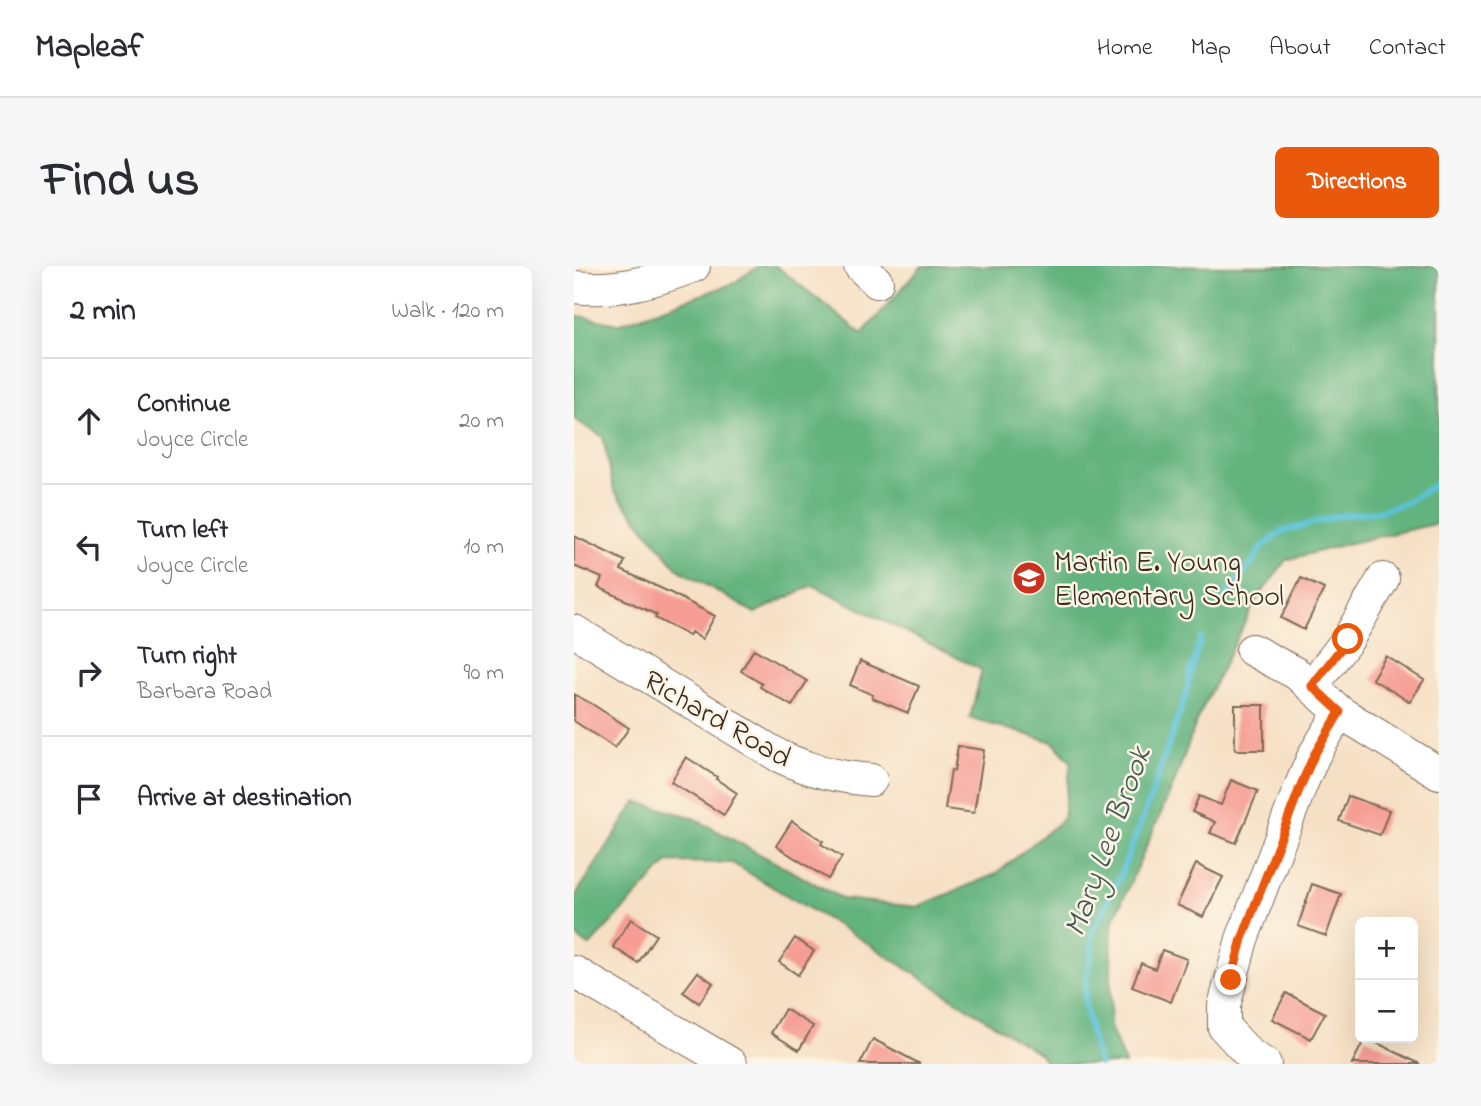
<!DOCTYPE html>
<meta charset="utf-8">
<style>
body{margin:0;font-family:"Indie Flower",sans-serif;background:#f7f7f7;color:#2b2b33}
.controls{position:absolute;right:21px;bottom:21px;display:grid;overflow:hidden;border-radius:10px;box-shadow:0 7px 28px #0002}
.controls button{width:63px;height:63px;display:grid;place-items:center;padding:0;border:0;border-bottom:2px solid #e1e1e2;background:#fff;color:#2b2b33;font:35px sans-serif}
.stop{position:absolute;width:21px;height:21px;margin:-16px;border:5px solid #ea580c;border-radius:50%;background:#fff}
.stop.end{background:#ea580c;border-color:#fff;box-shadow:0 2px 7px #0008}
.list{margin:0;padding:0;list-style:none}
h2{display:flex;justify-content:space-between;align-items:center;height:91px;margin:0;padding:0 28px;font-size:30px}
h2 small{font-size:23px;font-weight:400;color:#7c7c81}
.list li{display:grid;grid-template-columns:46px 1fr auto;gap:21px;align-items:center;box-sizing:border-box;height:126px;padding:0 28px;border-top:2px solid #e1e1e2}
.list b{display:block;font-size:26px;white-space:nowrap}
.list p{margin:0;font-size:23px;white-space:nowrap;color:#7c7c81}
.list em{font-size:23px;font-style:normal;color:#7c7c81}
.icon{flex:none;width:38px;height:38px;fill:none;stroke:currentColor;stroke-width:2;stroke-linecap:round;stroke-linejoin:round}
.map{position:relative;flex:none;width:865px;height:798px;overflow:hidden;border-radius:10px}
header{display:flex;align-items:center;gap:42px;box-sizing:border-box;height:98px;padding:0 35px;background:#fff;border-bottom:2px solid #e1e1e2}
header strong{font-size:33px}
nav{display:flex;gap:38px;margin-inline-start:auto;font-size:24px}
.intro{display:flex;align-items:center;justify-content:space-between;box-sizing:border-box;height:168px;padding:0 42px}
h1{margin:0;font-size:49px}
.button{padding:18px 32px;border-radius:10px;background:#ea580c;color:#fff;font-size:24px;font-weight:700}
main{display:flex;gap:42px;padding:0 42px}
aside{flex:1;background:#fff;border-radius:10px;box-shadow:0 7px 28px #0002}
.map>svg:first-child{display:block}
.forest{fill:#63b37f;stroke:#4f6e4e;stroke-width:2}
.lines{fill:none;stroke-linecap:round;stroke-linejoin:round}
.stream{stroke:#5ac2d7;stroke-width:6}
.building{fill:#f69e94}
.minor-casing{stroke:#7c6a58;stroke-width:34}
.minor{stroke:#fff;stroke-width:32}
.route{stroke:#ea580c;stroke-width:9}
.labels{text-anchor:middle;stroke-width:5;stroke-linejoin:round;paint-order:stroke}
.poi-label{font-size:30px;fill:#3b2a1e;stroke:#fcf5e5;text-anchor:start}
.street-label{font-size:30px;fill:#3b2a1e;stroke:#fcf5e5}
.water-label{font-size:32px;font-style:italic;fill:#445856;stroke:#fcf5e5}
</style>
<header>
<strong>Mapleaf</strong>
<nav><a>Home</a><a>Map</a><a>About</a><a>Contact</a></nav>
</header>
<div class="intro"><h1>Find us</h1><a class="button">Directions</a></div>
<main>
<aside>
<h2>2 min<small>Walk · 120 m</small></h2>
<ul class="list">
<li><svg class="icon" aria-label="ahead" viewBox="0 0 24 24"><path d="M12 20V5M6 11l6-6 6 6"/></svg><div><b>Continue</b><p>Joyce Circle</p></div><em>20 m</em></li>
<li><svg class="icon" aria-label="left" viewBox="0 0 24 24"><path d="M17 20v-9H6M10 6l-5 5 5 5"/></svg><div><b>Turn left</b><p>Joyce Circle</p></div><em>10 m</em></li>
<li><svg class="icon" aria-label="right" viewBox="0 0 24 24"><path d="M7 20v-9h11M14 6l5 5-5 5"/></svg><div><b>Turn right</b><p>Barbara Road</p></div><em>90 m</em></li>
<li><svg class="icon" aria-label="arrive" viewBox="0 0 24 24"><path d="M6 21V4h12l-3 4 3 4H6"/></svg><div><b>Arrive at destination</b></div></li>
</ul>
</aside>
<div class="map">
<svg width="865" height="798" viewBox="0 0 865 798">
<rect width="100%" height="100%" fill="#fcf5e5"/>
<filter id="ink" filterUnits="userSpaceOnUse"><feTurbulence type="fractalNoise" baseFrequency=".0143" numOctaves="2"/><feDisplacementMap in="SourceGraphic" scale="14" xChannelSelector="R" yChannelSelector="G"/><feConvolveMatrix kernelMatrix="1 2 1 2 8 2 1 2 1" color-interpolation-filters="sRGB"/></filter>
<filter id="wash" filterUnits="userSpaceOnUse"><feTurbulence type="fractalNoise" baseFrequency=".00686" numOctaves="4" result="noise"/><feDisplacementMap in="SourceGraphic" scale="28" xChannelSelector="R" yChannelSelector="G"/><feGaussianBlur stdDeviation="1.57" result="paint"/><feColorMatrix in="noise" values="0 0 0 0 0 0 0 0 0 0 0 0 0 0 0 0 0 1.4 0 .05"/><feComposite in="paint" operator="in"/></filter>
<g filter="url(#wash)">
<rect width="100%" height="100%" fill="#f6e0c5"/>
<!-- forest -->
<path class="forest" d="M185 0H202L288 68 348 0H865V257L772 278 712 294 681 336 624 451 601 515 538 658 536 761 551 798H473L466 788 285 672 158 597 94 596 15 680 0 669V632L62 536 117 551 269 633 343 641 422 608 489 553 497 496 479 476 396 452 408 404 239 319 181 347 104 303 40 225 29 171 0 153V49L44 58 158 18Z"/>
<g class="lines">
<!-- stream -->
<path class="stream" d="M646 340 656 324 679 296 688 281 707 266 763 250 805 245 831 237 865 216
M526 798 516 765 511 737 512 712 517 691 518 668 545 612 572 544 612 429 617 404 627 372"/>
</g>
<g id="blocks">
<!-- building -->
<path class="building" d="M0 270 51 295 47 304 95 326 141 350 128 373 117 366 115 370 81 352 83 349 24 321 28 312 0 300Z
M727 312 750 323 730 364 707 352Z
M180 383 233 415 218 440 186 421 188 418 167 405Z
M812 390 850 414 836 436 798 413Z
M286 395 345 420 334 447 298 432 299 429 276 419Z
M0 428 18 438 55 462 41 482 0 455Z
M661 439H690V484H661Z
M384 480 410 484 400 547 371 543 377 504 380 505Z
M112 491 143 511 142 513 163 527 150 549 97 516Z
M657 514 684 525 662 577 636 567 641 556 618 546 625 530 647 539Z
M774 530 815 544 806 569 765 555Z
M218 555 249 575 247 578 268 591 254 613 202 580Z
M622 598 649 611 629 651 603 639Z
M738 618 767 628 752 670 724 660Z
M57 653 82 669 64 697 39 681Z
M221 672 240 685 224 709 205 696Z
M588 684 613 693 597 736 558 721 567 697 581 703Z
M124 706 139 717 125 737 109 726Z
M712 727 751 747 737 773 698 753Z
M211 743 239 760 225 784 197 767Z
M791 772H793L846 798H778Z
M299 773 346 798H286Z"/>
</g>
</g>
<g filter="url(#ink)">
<use href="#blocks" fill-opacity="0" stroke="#7c6a58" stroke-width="2"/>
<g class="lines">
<defs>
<path id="minor" d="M286 0 303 16
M0 21C42 26 81 15 120 0
M0 365 205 490C237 505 263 511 297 514
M678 384 723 408 766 446 865 507
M738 420 774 373 809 313
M0 706 157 798
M691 798 676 789 650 761V740L668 673 727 519 740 489 766 446"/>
</defs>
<!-- minor casing -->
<use href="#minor" class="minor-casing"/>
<!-- minor -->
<use href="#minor" class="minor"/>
</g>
</g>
<g class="lines" filter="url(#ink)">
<!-- route -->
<path class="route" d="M657 714 668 673 727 519 740 489 766 446 738 420 774 373"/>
</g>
<!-- icons -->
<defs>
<symbol id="school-disc" viewBox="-11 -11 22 22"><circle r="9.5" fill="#c8321e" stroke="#fcf5e5"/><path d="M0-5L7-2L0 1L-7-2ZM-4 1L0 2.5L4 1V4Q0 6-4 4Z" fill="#fff"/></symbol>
</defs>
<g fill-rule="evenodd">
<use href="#school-disc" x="436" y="293" width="38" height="38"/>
</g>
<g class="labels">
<!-- poi labels -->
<g class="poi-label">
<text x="480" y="305">Martin E. Young<tspan x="480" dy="34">Elementary School</tspan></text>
</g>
<!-- street labels -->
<g class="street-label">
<text transform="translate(144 452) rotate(30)" y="10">Richard Road</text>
</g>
<!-- water labels -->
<g class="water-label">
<text transform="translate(532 575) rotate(-70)" y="11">Mary Lee Brook</text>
</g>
</g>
</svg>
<div class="controls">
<button>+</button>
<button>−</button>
</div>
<div class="stop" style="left:774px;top:373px"></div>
<div class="stop end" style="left:657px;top:714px"></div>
</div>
</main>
